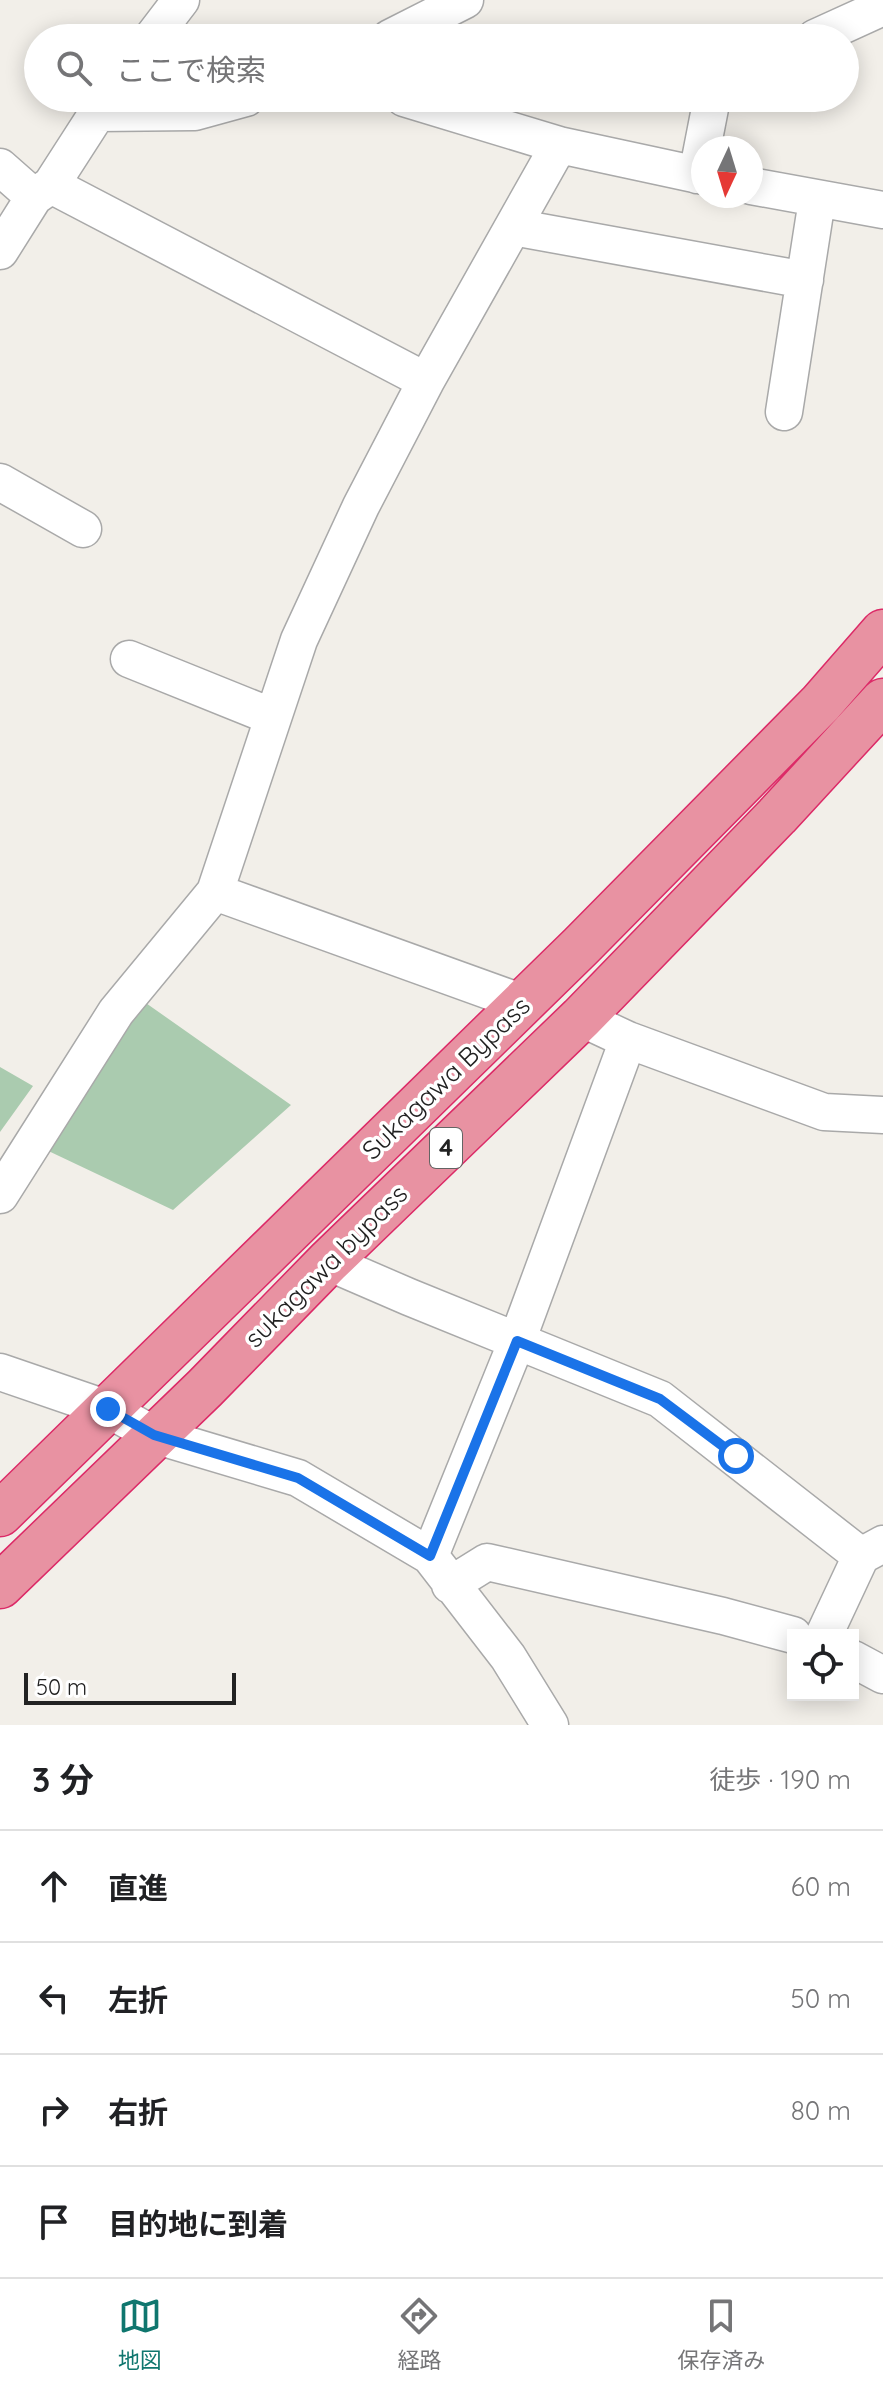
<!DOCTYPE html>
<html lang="ja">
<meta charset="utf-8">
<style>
body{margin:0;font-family:Quicksand,"Noto Sans JP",sans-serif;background:#f6f6f6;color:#202124}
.controls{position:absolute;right:24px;bottom:24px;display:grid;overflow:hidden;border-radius:0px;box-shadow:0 4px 20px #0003}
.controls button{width:72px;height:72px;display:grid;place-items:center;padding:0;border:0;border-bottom:2px solid #e0e0e0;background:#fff;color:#202124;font:40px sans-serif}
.compass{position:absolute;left:691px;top:136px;width:72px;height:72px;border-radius:50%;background:#fff;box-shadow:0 4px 20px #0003;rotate:184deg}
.scale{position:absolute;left:24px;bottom:20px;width:212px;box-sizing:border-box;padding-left:8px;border:4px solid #222;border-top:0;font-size:22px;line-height:28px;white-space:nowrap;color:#222;-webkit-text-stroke:6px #fff;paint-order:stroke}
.stop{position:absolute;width:24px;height:24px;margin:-18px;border:6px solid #1a73e8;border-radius:50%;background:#fff}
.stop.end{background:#1a73e8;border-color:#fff;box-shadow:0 2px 8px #0008}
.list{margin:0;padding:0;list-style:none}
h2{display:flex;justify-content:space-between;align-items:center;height:104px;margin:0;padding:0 32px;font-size:34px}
h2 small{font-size:26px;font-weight:400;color:#757577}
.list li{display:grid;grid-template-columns:52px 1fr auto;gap:24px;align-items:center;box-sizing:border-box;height:112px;padding:0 32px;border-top:2px solid #e0e0e0}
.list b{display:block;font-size:30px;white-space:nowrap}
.list em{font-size:26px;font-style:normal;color:#757577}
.icon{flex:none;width:44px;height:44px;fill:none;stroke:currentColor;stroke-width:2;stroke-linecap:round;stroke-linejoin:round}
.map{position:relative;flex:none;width:883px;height:1725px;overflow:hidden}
.search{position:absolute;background:#fff;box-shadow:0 4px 20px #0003;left:24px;right:24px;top:24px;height:88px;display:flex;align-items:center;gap:20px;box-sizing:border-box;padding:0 28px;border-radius:44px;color:#757577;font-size:30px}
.sheet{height:552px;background:#fff}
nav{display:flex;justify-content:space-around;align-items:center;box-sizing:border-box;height:112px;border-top:2px solid #e0e0e0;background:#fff;font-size:22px;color:#757577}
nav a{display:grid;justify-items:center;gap:4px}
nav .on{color:#0f766e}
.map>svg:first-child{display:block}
.cemetery{fill:#aacbaf}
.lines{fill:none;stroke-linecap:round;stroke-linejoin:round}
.minor-casing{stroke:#a9a9a9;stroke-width:39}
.highway-casing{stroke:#dc2a67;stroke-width:47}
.minor{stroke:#fff;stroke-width:36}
.highway{stroke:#e892a2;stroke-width:44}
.route{stroke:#1a73e8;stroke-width:10}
.labels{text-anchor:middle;stroke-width:7;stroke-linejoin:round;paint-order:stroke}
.shield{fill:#fff;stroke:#646464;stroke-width:2}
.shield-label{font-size:24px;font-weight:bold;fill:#222}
.street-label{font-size:26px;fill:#222;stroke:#fff}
</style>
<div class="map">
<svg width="883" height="1725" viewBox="0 0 883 1725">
<rect width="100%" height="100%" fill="#f2efe9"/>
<!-- cemetery -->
<path class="cemetery" d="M143 1001 291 1105 173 1210 40 1147Z
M0 1067 33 1086 0 1132Z"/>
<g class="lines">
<defs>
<path id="minor" d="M152 38 181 0
M390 38 465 0
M815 38 883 7
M96 113 195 112 246 98
M559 145 703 176
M0 167 34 197
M697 175 712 98
M51 185 426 381
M751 186 883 210
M513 227 805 280
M0 251 34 197 51 185 107 98
M784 412 817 200
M0 482 83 529
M129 659 273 717
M215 892 523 1003
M581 1018 628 1040 824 1112 883 1115
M0 1195 116 1012 215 892 299 640 361 506 426 381 559 145 404 98
M328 1262 409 1297 660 1399 861 1556
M0 1372 108 1409 154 1435 298 1478 430 1556 508 1657 550 1725
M430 1556 517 1341 628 1040
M450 1585 487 1562 723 1616 793 1635
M824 1635 861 1556 883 1544
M853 1659 883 1675"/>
<path id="highway" d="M0 1514 581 946 821 703 883 632
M0 1586 205 1388 328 1262 581 1018 777 816 883 701"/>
</defs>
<!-- minor casing -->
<use href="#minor" class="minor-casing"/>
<!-- highway casing -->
<use href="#highway" class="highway-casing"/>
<!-- minor -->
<use href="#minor" class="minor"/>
<!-- highway -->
<use href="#highway" class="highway"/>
</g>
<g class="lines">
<!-- route -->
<path class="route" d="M108 1409 154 1435 298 1478 430 1556 517 1341 660 1399 736 1456"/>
</g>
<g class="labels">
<!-- shield labels -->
<rect class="shield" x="430" y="1128" width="32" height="40" rx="6"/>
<g class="shield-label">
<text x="446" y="1156">4</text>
</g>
<!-- street labels -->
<g class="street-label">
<text transform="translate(446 1078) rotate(-44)" y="9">Sukagawa Bypass</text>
<text transform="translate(326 1266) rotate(-45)" y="9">sukagawa bypass</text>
</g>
</g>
</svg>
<div class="controls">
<button><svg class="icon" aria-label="locate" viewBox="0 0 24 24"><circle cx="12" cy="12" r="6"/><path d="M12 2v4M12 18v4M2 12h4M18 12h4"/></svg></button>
</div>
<svg class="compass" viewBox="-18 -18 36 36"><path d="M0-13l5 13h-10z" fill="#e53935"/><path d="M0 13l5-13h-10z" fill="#757577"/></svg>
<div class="scale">50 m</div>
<div class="stop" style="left:736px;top:1456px"></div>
<div class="stop end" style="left:108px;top:1409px"></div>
<div class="search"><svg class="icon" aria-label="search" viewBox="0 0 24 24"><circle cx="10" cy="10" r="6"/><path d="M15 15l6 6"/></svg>ここで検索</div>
</div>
<section class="sheet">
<h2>3 分<small>徒歩 · 190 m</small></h2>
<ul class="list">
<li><svg class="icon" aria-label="ahead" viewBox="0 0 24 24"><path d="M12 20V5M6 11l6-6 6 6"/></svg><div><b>直進</b></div><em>60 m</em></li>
<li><svg class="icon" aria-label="left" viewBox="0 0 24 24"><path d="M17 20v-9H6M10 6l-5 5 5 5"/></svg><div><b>左折</b></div><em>50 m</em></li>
<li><svg class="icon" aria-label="right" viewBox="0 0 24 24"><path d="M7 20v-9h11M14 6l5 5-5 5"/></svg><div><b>右折</b></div><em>80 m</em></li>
<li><svg class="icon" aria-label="arrive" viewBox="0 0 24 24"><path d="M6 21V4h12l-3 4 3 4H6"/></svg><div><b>目的地に到着</b></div></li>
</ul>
</section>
<nav>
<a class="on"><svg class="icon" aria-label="map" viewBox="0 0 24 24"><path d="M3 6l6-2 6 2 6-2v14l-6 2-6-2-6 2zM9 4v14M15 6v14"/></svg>地図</a>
<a><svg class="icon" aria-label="directions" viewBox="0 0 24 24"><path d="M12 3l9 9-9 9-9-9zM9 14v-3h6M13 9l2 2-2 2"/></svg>経路</a>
<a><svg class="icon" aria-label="saved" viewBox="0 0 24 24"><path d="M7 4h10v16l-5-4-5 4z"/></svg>保存済み</a>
</nav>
